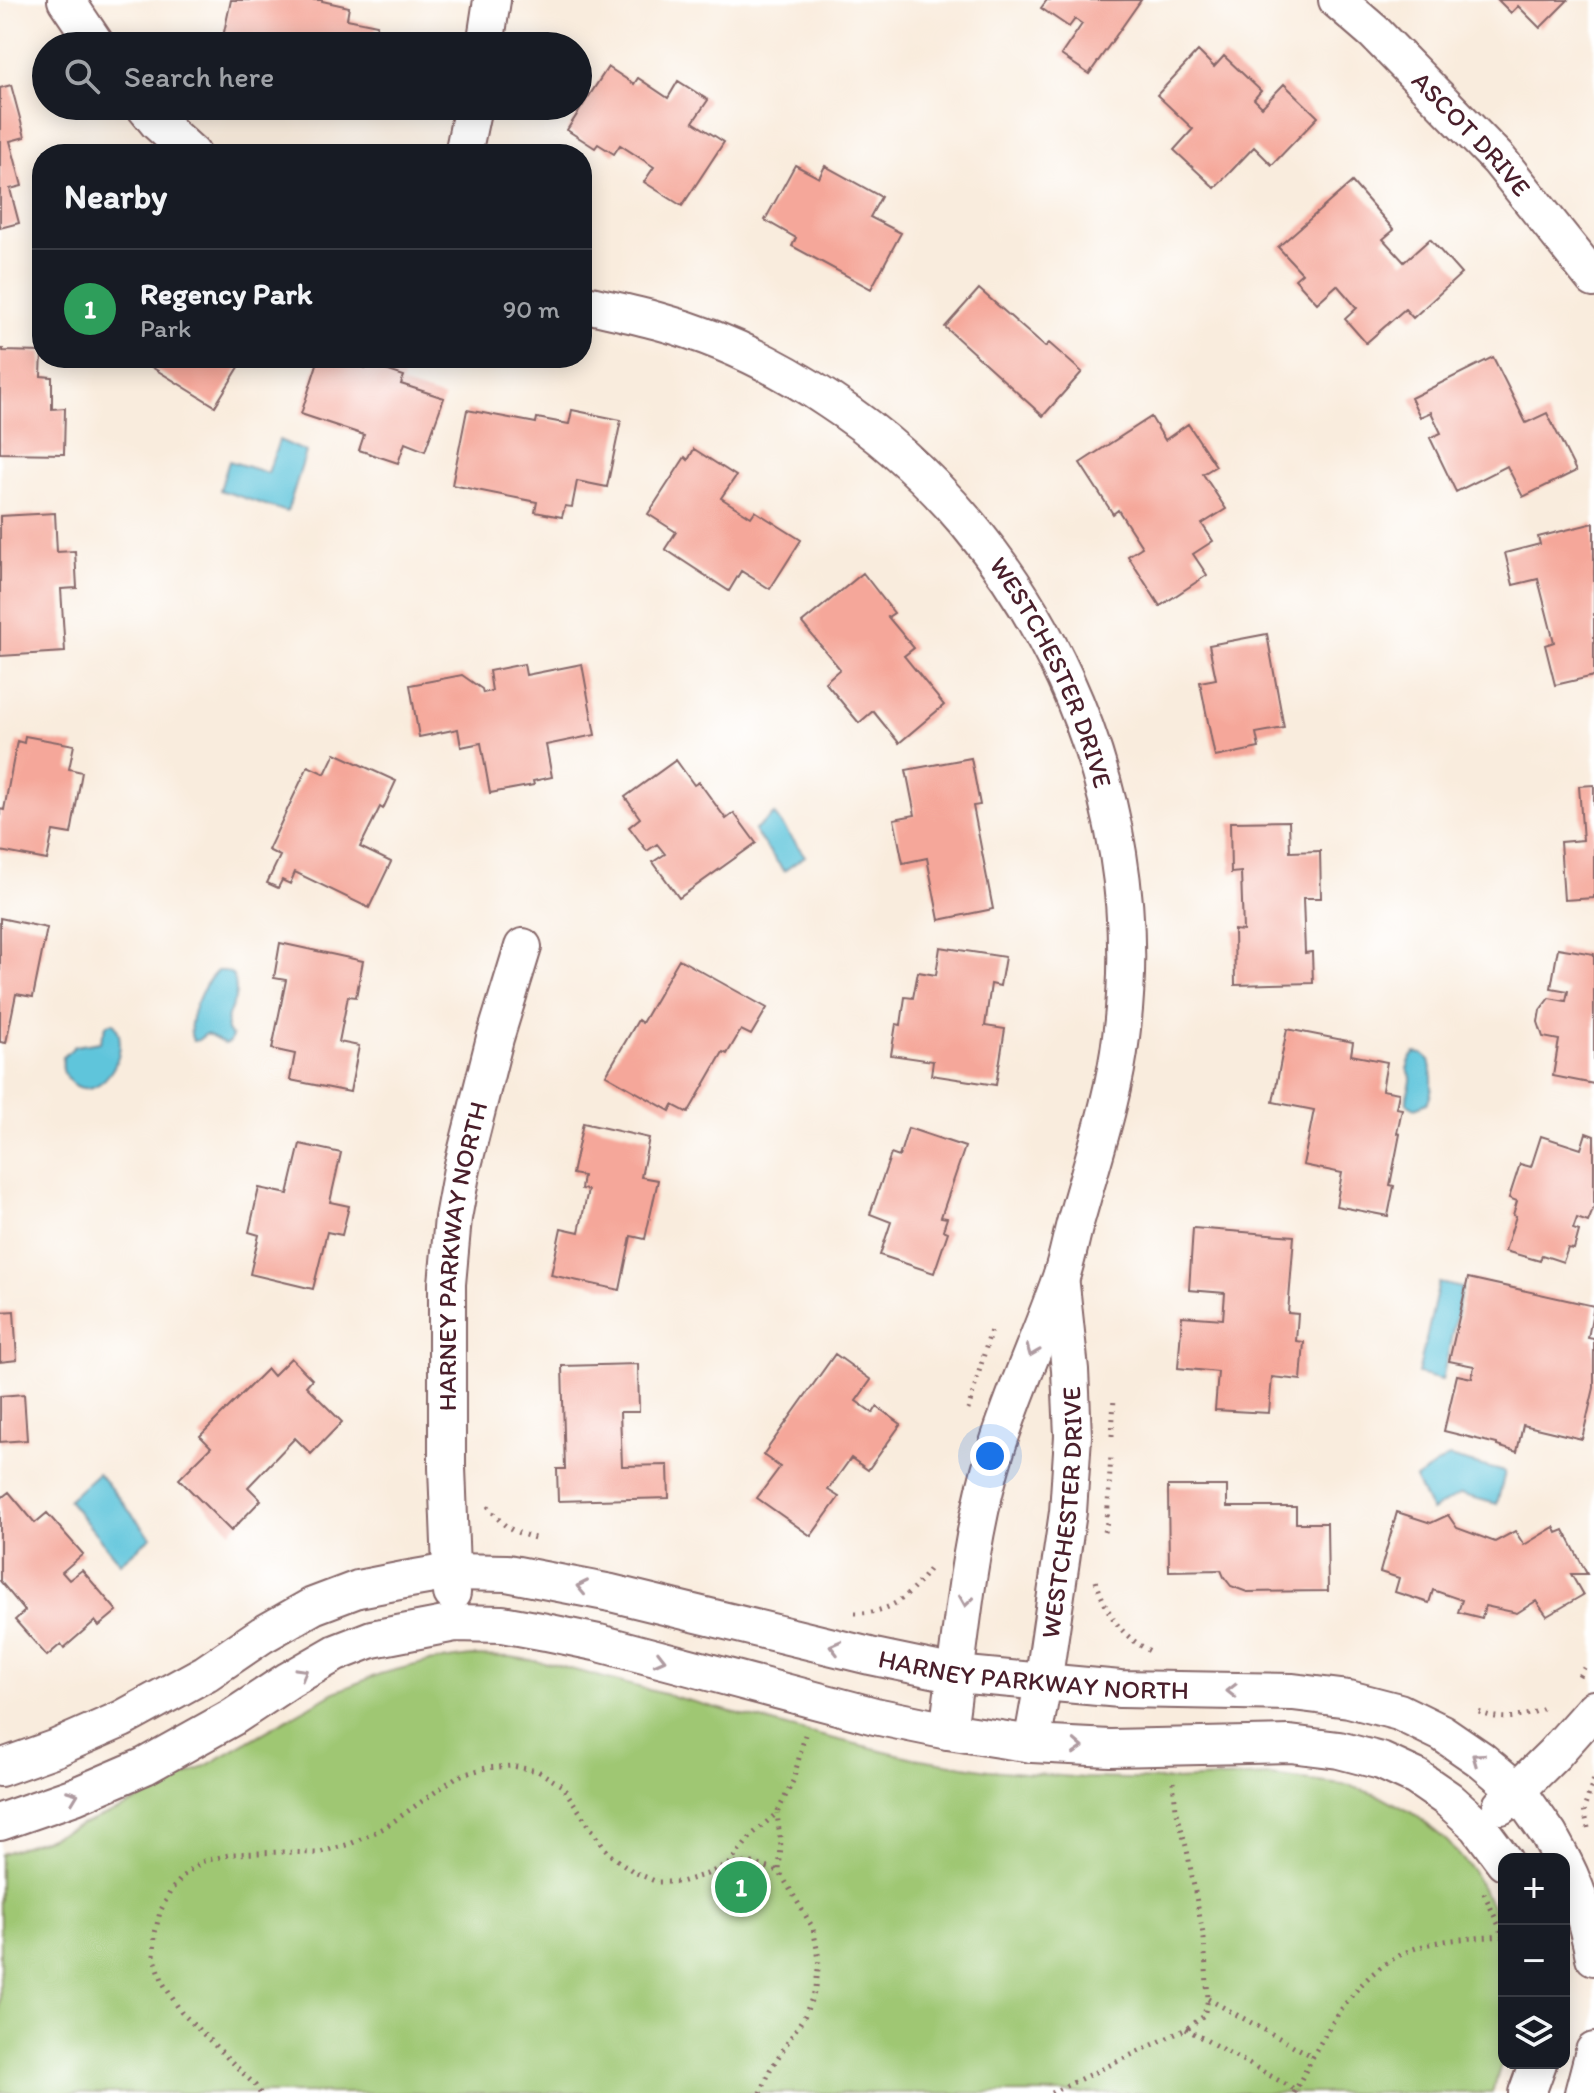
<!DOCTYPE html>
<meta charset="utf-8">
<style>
body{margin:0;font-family:Itim,sans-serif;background:#242831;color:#f1f3f6}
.controls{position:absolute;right:24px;bottom:24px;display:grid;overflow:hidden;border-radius:16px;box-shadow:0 4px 20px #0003}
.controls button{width:72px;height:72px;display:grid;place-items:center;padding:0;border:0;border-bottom:2px solid #363941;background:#171b24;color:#f1f3f6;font:40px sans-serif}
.you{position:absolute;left:990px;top:1456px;width:28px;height:28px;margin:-20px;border:6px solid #fff;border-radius:50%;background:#1a73e8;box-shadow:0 0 0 12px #1a73e833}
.badge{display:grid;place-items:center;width:52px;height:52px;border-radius:50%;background:#d1495b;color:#fff;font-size:26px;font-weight:700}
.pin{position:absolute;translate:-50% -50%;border:4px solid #fff;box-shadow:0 2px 8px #0006}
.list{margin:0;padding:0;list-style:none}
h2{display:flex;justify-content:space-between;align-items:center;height:104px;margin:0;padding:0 32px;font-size:34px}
h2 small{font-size:26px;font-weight:400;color:#9ea1a6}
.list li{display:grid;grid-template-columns:52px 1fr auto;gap:24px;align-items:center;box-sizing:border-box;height:120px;padding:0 32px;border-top:2px solid #363941}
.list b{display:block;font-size:30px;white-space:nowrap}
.list p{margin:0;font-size:26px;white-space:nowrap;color:#9ea1a6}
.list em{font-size:26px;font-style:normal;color:#9ea1a6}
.icon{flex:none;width:44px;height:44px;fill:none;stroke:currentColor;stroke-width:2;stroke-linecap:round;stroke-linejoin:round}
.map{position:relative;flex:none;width:1594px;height:2093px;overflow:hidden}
.search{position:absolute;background:#171b24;box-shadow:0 4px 20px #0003;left:32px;top:32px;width:560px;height:88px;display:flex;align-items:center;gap:20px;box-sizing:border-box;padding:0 28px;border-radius:44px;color:#9ea1a6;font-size:30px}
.panel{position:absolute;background:#171b24;box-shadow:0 4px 20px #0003;left:32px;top:144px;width:560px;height:224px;border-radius:32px}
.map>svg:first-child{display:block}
.green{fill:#9fc773;stroke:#74734f;stroke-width:2}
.water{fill:#5ec5db;stroke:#547283;stroke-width:2}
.building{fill:#f5a79a}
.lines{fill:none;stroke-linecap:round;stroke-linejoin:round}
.minor-casing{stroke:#876769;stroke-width:40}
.path{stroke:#876769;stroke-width:5;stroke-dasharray:2 6;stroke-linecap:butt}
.minor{stroke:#fff;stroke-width:36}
.oneway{stroke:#ae9aa0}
.labels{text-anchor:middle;stroke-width:8;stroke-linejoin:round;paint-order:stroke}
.street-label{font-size:26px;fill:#4a1f2b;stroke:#fff}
</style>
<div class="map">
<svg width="1594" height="2093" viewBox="0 0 1594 2093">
<rect width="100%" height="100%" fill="#fff"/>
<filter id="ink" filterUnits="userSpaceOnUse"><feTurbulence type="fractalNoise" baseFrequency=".0125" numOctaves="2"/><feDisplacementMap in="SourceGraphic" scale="16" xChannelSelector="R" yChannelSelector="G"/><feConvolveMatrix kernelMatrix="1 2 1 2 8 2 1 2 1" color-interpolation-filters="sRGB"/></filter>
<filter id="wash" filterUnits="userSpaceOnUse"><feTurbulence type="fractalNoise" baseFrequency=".006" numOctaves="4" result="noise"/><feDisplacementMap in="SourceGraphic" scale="32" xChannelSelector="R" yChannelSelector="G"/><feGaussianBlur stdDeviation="1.8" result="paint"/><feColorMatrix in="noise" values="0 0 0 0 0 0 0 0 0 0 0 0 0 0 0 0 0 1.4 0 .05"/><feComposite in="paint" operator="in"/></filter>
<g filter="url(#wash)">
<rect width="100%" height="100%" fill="#f9ecdd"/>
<!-- green -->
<path class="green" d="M471 1656 511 1657 552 1664 806 1732 914 1758 989 1770 1085 1778 1173 1780 1270 1776 1351 1786 1385 1798 1416 1815 1448 1842 1472 1870 1490 1903 1504 1936V2055L1492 2093H0V1854L45 1839 123 1808 200 1769 335 1692 380 1674 427 1662Z"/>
<!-- water -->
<path class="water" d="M279 440 306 452 287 512 220 490 229 461 268 473Z
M774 814 805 856 784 871 754 831Z
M217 971H225L232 974C244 1005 224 1004 227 1031L232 1036 230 1042 225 1044 206 1034 198 1040 193 1041C184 1022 203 984 217 971Z
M109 1023H114C135 1054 95 1109 69 1080 62 1073 62 1067 63 1057L75 1046 100 1042 106 1026Z
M1415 1053 1422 1054 1429 1060C1433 1076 1434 1089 1427 1103L1415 1108 1407 1103C1405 1089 1417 1082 1407 1069L1411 1057Z
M1439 1283 1462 1288 1442 1380 1418 1374Z
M1449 1457 1505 1472 1497 1504 1460 1494 1431 1511 1415 1479Z
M98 1473 151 1537 120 1563 68 1500Z"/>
<g id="blocks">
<!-- building -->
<path class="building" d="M231 0H322V1L349 7 347 19 377 25 373 46H221Z
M1047 0H1141L1089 74 1061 55 1082 24 1075 19 1069 27 1041 8Z
M1498 0H1568L1540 28 1518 6 1511 13Z
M1198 51 1214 67 1224 56 1261 91 1254 99 1262 107 1284 84 1318 117 1272 165 1254 147 1215 188 1174 150 1193 129 1157 95Z
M608 67 634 84 638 78 668 98 678 81 708 100 693 122 724 142 682 206 644 182 654 167 620 145 614 154 598 144 595 148 567 130Z
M11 85 25 137 10 141 22 186 10 189 19 223 0 228V88Z
M795 165 819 178 825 166 881 197 870 217 901 233 871 289 792 246 796 238 765 220Z
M1352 182 1394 230 1383 239 1404 262 1430 239 1461 274 1413 318 1405 309 1366 343 1345 319 1357 308 1337 285 1317 303 1295 279 1302 273 1278 247Z
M979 289 1045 347 1049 343 1082 372 1043 416 945 327Z
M0 349H3V351L42 352 41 376 52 377V409L65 408 64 454 0 453Z
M1493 357 1526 423 1547 413 1576 471 1523 497 1507 466 1456 492 1430 438 1441 433 1431 412 1420 417 1411 398Z
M137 358H225L239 367 215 406Z
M319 358H336L366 368 368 364 404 376 401 384 444 398 425 451 405 443 398 463 359 450 364 435 301 414Z
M467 410 536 423 537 418 569 424 572 410 621 420 607 487 577 481 572 507 565 506 562 517 535 512 537 502 452 485Z
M1151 417 1165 440 1188 424 1216 466 1203 474 1226 509 1202 524 1213 541 1193 554 1207 575 1160 606 1128 556 1142 547 1118 510 1113 514 1080 463Z
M694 449 736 476 721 498 751 517 755 511 801 540 770 589 741 571 729 591 665 549 676 532 648 514 685 457 688 460Z
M55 513 57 552 75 551 77 588 61 589 65 652 0 656V516Z
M1594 523V676L1555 685 1545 645 1554 642 1538 579 1513 585 1505 553 1540 544 1538 537Z
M863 573 894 613 888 617 914 648 904 656 944 705 899 743 873 711 859 723 825 682 840 669 802 623Z
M1267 634 1284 728 1256 733 1259 748 1215 757 1200 682 1216 679 1209 645Z
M524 664 526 675 582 664 595 735 546 745 552 777 533 781 534 785 490 793 481 743 461 747 458 729 419 737 410 685 462 675 482 689 483 693 492 691 489 671Z
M25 736 74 745 69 769 82 772 71 834 53 831 47 860 0 851V809L4 810 17 741 24 743Z
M335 753 396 781 383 809 380 807 360 847 391 862 369 908 295 872 290 884 282 880 278 888 267 883 280 856 268 850 308 766 325 774Z
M971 758 980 805 973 806 993 909 939 920 927 858 903 863 894 819 915 815 906 770Z
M676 760 694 785 699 782 726 819 734 813 756 843 679 898 653 862 665 854 657 844 647 851 629 827 640 818 625 797Z
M1594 785V898L1564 900 1560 842 1583 840 1579 786Z
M1289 821 1290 852 1320 851 1321 898H1303L1305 953 1312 952 1313 983 1235 985 1234 930 1243 931 1241 872 1231 873 1230 822Z
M0 918 47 928 33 997 16 994 6 1043 0 1042Z
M280 943 363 961 356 997 348 996 339 1042 359 1046 350 1092 290 1080 295 1054 272 1049 286 980 274 978Z
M940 947 1005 957 1000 986 991 984 985 1026 1005 1029 996 1085 931 1075 933 1061 891 1055 896 1024 901 1025 905 997 913 998 918 972 936 975Z
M1558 948 1594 954V1084L1553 1076 1559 1040 1543 1037 1538 1022 1540 1010 1549 998 1566 1001 1568 991 1551 988Z
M679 959 767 1008 751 1035 741 1030 727 1054 723 1052 688 1113 673 1105 670 1111 606 1075 638 1020 642 1023Z
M1287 1029 1353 1042 1351 1055 1387 1062 1382 1090 1399 1093 1396 1108 1402 1109 1397 1133 1400 1134 1390 1185 1394 1186 1388 1216 1336 1206 1342 1173 1303 1165 1314 1110 1273 1102Z
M583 1123 649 1138 641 1177 658 1180 645 1239 631 1236 620 1290 551 1275 561 1228 579 1232 588 1190 581 1189 583 1176 572 1174Z
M908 1128 965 1147 941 1217 947 1218 943 1230 948 1232 934 1273 880 1255 891 1222 870 1214 891 1154 899 1157Z
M1586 1133 1594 1136V1207L1588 1222 1577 1218 1573 1229 1579 1231 1574 1249 1568 1248 1563 1262 1542 1255 1540 1261 1505 1251 1516 1216 1513 1215 1517 1201 1509 1198 1520 1164 1531 1167 1541 1136 1581 1149Z
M300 1144 341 1153 330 1202 349 1206 342 1235 327 1232 313 1289 250 1274 259 1235 249 1232 259 1188 288 1194Z
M1193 1228 1294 1236 1288 1313 1298 1314 1296 1341 1304 1342 1301 1380 1272 1377 1269 1413 1215 1410 1218 1372 1178 1368 1182 1316 1223 1319 1225 1293 1189 1290Z
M1468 1278 1594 1306 1588 1338 1594 1339V1388L1582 1439 1523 1425 1517 1452 1497 1446V1444L1444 1431 1457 1375 1472 1378 1474 1366 1449 1361Z
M14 1311 17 1360 0 1362V1312Z
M835 1354 871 1380 856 1401 873 1413 877 1407 901 1424 868 1470 851 1458 828 1490 839 1497 811 1536 757 1498 780 1467 763 1455Z
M291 1358 312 1379 306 1386 342 1422 311 1454 295 1438 248 1487 261 1500 231 1531 179 1479 211 1447 200 1436 267 1369 273 1376Z
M638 1364 639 1412H620L622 1466 668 1465 669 1498 558 1501 557 1469H565L562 1366Z
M24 1394 27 1440 0 1442V1396Z
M1168 1486H1227V1507H1296V1523H1327L1328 1591 1247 1592 1231 1586 1224 1577 1221 1570 1169 1571Z
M9 1492 35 1523 47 1513 83 1554 62 1572 69 1580 82 1570 117 1611 99 1626 95 1621 64 1648 61 1644 47 1656 15 1620 25 1611 0 1581V1499Z
M1397 1512 1431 1523 1448 1515 1457 1528 1495 1542 1515 1531 1524 1545 1554 1527 1557 1533 1564 1530 1587 1574H1571L1583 1595 1547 1616 1536 1601 1517 1613 1485 1606 1482 1618 1458 1612 1462 1600 1433 1590 1429 1603 1395 1592 1399 1578 1380 1572Z"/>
</g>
</g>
<g filter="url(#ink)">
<use href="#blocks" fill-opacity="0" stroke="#876769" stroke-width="2"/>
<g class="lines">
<defs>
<g id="minor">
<path d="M66 0 97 46"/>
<path id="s1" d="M1337 0 1374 32 1499 160 1594 279"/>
<path d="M485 46 492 0"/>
<path d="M144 106 158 123 192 154"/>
<path d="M463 154 473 106"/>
<path id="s2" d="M582 303C607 309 633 314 658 321 718 337 778 366 830 401 1036 536 1153 793 1121 1037 1114 1097 1094 1155 1078 1213 1071 1235 1068 1258 1060 1280 1040 1337 1014 1392 996 1450 968 1539 961 1639 948 1731"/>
<path id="s3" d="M452 1593 447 1468V1284L453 1218 462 1169 495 1038 523 947"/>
<path id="s4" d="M1032 1744 1044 1677 1068 1512 1073 1436 1070 1370 1061 1285"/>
<path id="s5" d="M0 1768 56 1748 122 1719 206 1673 262 1635 313 1606 358 1589 404 1580 450 1572 507 1573 611 1593 870 1656 956 1674 1120 1689 1293 1692 1349 1699 1399 1712 1442 1733 1480 1759 1518 1791 1549 1835 1562 1859"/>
<path d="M1501 1806 1554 1754 1594 1709"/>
<path d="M0 1822 75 1796 145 1766 233 1717 289 1680 336 1653 372 1639 455 1623 502 1624 546 1632 599 1643 875 1716 948 1731 1032 1744 1110 1748 1290 1744 1339 1750 1381 1761 1416 1777 1448 1799 1478 1826 1504 1861"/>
<path d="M1564 1863C1579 1892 1588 1926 1594 1957"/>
<path d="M1527 2093 1538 2063"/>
<path d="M1583 2093 1594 2051"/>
</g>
</defs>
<!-- minor casing -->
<use href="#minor" class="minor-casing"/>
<!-- path -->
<path class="path" d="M968 1410 991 1330
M1112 1436 1114 1397
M488 1506C505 1529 511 1531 538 1539
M1104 1532 1107 1522 1111 1454
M1096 1581C1107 1614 1120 1636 1152 1652
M855 1613C891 1614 911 1595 931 1567
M1579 1676 1587 1663
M1479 1712C1502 1722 1524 1718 1546 1707
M1588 1828 1584 1809 1594 1779
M729 1864 753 1834 777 1813 793 1781 805 1735
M1484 1893 1504 1937
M1208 1999 1312 2056
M1186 2029 1296 2090
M260 2093 255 2085 181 2012 163 1983 154 1956 155 1933 160 1912 171 1890 186 1873 204 1861 233 1854 282 1852 317 1853 350 1844 384 1828 458 1776 486 1768 512 1766 538 1771 562 1786 609 1854 634 1872 657 1882H681L707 1874 729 1864 752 1863 779 1871
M761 2093 770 2070 805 2015 816 1988 819 1959 813 1928 779 1871 781 1847 777 1813
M1051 2093 1186 2029 1204 2016 1208 1999 1204 1939 1187 1850 1176 1809 1173 1782
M1294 2093C1326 2032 1357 1961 1430 1944 1454 1938 1480 1938 1504 1936"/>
<!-- minor -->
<use href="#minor" class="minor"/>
</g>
<!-- one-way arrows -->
<defs><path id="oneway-chevron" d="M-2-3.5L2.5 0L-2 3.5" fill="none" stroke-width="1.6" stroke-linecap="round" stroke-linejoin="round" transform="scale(2)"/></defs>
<g class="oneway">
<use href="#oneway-chevron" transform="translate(1032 1351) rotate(112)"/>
<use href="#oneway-chevron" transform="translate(582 1587) rotate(-168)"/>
<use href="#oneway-chevron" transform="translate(966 1601) rotate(98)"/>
<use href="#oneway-chevron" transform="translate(835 1647) rotate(-166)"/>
<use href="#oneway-chevron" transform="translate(660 1659) rotate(14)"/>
<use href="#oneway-chevron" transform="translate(302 1673) rotate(-30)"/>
<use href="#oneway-chevron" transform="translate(1232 1691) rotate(-179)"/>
<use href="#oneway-chevron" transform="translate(1078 1747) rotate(3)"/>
<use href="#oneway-chevron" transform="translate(1477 1758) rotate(-144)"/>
<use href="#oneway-chevron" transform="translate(73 1796) rotate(-21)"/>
</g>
</g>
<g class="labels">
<!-- street labels -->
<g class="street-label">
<text dy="9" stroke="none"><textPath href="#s1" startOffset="190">ASCOT DRIVE</textPath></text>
<text dy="9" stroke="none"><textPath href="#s2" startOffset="626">WESTCHESTER DRIVE</textPath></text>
<text dy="9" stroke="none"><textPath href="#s3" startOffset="338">HARNEY PARKWAY NORTH</textPath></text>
<text dy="9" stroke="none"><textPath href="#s4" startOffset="234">WESTCHESTER DRIVE</textPath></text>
<text dy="9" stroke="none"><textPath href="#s5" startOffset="1090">HARNEY PARKWAY NORTH</textPath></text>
</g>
</g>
</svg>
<div class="controls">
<button>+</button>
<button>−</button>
<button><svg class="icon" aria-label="layers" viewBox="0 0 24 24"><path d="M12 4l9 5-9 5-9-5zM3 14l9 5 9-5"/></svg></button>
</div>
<div class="you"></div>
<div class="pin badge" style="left:741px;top:1887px;background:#2e9e5b">1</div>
<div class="search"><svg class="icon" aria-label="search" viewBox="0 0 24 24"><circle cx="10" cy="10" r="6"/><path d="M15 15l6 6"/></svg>Search here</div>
<section class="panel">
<h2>Nearby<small></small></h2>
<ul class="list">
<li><span class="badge" style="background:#2e9e5b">1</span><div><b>Regency Park</b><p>Park</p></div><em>90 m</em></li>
</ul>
</section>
</div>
